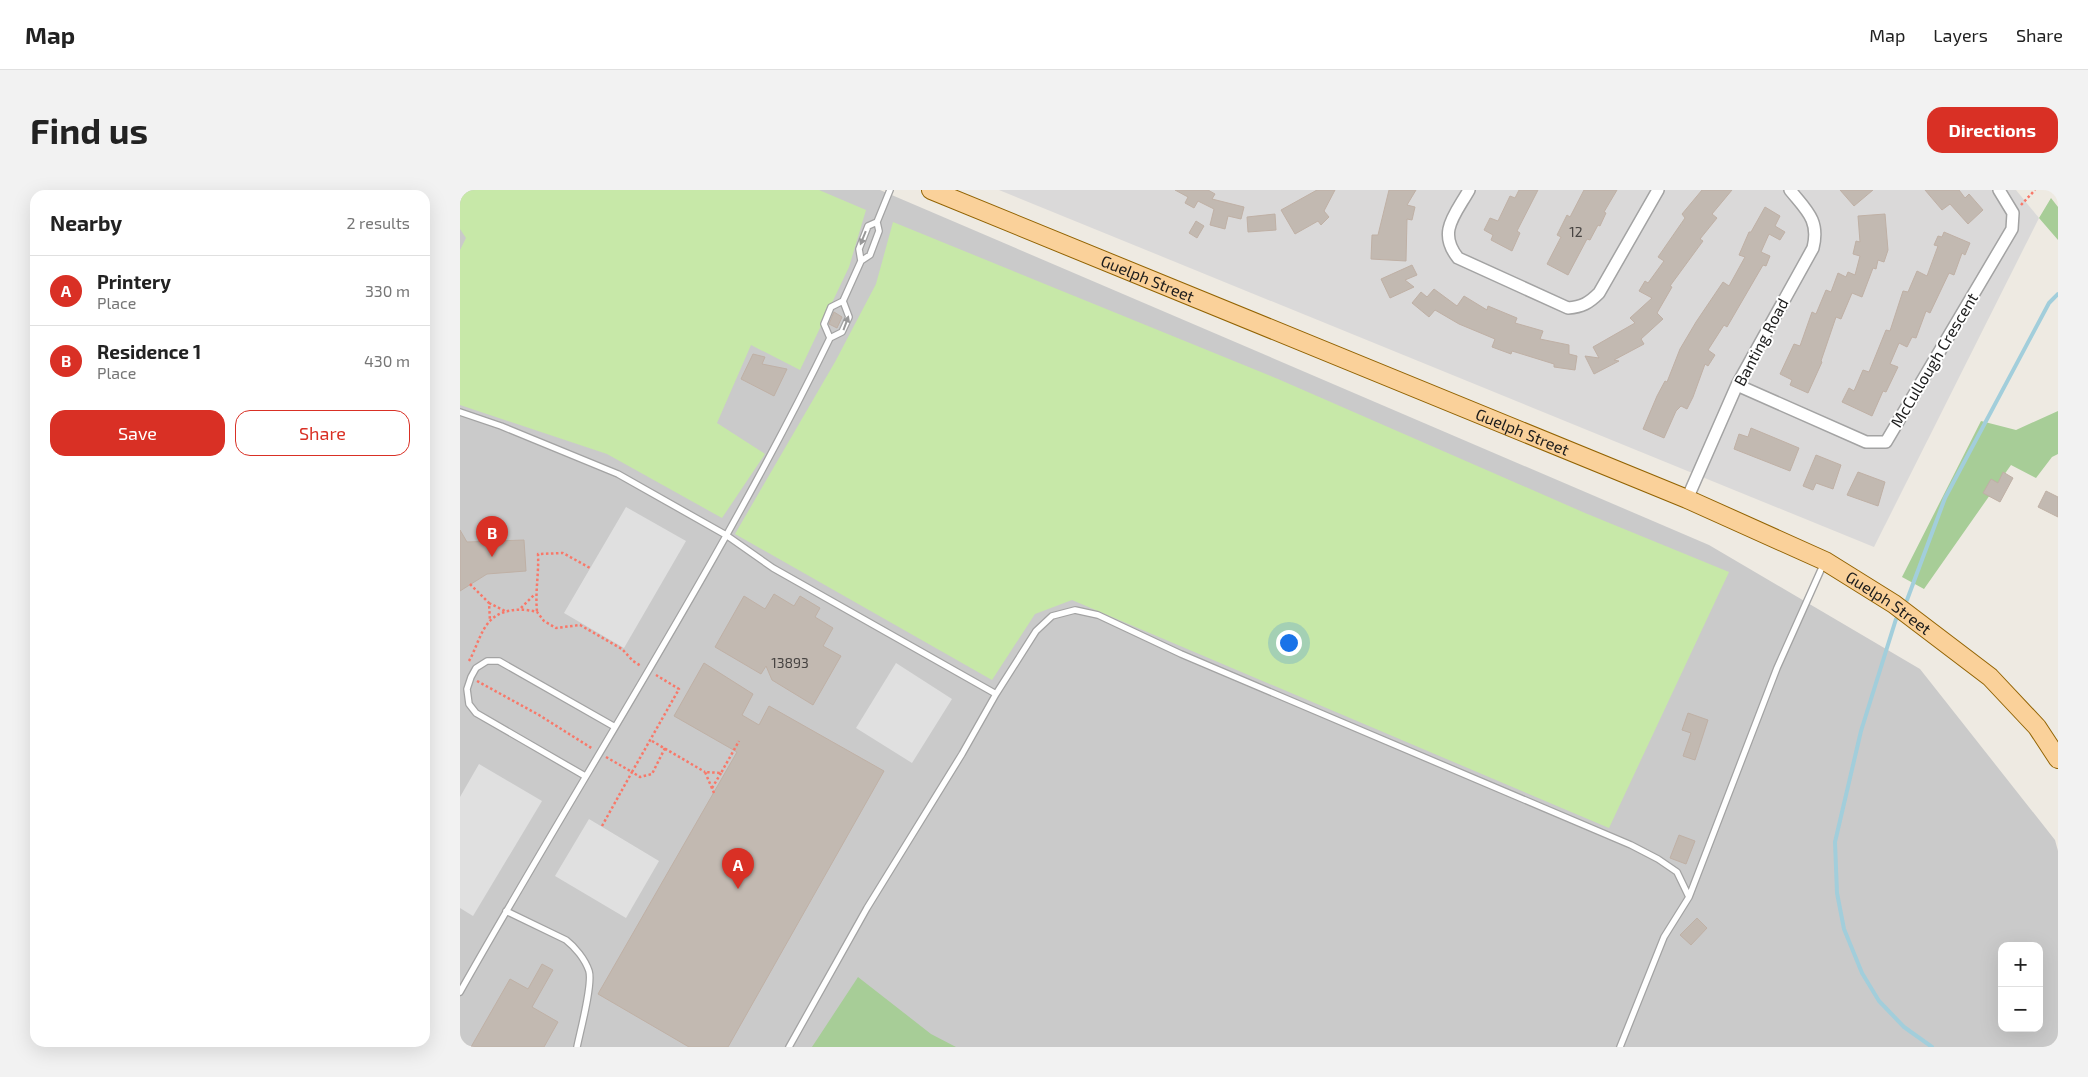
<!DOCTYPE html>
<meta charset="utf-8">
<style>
body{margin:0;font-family:"Exo 2",sans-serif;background:#f2f2f2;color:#222}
.controls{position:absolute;right:15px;bottom:15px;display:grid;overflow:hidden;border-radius:10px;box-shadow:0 5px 20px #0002}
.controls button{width:45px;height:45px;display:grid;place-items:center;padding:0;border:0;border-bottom:1px solid #e0e0e0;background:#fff;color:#222;font:25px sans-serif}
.you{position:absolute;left:828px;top:452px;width:18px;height:18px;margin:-12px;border:4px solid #fff;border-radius:50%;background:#1a73e8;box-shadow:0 0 0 8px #1a73e833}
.badge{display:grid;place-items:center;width:32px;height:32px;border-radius:50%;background:#d93025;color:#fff;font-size:16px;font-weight:700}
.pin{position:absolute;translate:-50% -41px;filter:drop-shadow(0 1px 2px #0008)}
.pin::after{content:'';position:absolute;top:26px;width:18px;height:15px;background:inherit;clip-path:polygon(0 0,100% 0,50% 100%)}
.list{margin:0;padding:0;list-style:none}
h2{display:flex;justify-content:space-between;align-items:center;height:65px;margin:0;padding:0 20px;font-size:21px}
h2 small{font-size:16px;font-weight:400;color:#767676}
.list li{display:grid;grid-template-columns:32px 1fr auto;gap:15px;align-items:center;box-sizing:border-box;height:70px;padding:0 20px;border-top:1px solid #e0e0e0}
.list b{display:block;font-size:19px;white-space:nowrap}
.list p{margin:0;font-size:16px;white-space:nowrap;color:#767676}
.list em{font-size:16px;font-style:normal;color:#767676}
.actions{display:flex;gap:10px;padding:15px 20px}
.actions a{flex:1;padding:11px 0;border:1px solid #d93025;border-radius:15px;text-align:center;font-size:18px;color:#d93025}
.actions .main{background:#d93025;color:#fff}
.map{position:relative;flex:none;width:1598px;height:857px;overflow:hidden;border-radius:15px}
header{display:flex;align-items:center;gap:30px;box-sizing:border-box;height:70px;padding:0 25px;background:#fff;border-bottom:1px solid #e0e0e0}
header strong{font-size:24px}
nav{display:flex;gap:28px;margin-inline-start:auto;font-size:18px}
.intro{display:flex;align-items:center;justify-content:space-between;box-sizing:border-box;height:120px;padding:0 30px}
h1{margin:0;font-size:35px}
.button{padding:12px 22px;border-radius:15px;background:#d93025;color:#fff;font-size:18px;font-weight:700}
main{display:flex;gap:30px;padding:0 30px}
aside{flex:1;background:#fff;border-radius:15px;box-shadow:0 5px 20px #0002}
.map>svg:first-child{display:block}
.residential{fill:#dad9d9}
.religious{fill:#cacaca;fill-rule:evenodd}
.grass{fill:#c7e8a8}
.forest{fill:#a7cd97}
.parking{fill:#e0e0e0}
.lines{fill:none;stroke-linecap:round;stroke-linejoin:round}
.stream{stroke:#a2cedb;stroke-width:4}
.building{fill:#c2b9b1;stroke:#bfb0a5}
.service-casing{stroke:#a3a3a3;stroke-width:8}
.minor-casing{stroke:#a3a3a3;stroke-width:14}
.primary-casing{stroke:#926302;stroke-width:20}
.path{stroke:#f87869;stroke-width:2.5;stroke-dasharray:2.5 2.5;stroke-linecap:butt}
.service{stroke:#fff;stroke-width:5.5}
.minor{stroke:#fff;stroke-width:11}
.primary{stroke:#fad19a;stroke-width:18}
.oneway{fill:#999}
.labels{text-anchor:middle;stroke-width:4;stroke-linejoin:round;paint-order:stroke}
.number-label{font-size:14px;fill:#464341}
.street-label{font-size:16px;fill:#1c1c1c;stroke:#fff}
</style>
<header>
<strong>Map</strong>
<nav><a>Map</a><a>Layers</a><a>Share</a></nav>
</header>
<div class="intro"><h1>Find us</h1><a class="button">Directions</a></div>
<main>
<aside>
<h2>Nearby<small>2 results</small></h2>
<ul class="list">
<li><span class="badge">A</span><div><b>Printery</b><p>Place</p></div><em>330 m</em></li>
<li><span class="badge">B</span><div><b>Residence 1</b><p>Place</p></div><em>430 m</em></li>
</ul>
<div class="actions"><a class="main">Save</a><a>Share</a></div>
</aside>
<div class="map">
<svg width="1598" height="857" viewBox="0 0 1598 857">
<rect width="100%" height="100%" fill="#eeeae2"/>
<!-- residential -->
<path class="residential" d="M539 0H1556L1579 28 1414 357Z"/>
<!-- religious -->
<path class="religious" d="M0 0H420L1249 355 1460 479 1595 650 1598 661V857H0ZM1542 756H1579V838H1542Z"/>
<!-- grass -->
<path class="grass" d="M0 0H359L406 20 389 77 340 180 291 155 257 233 305 264 262 328 147 264 0 215V60L6 48 0 39Z
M433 32 818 189 1125 323 1269 382 1149 638 612 410 575 424 532 490 275 344 375 172 416 94Z"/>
<!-- forest -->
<path class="forest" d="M1591 8 1598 17V50L1579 28Z
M1598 221V264L1592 267 1576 288 1551 275 1464 399 1442 387 1521 231 1556 240Z
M398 787 471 844 496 857H352Z"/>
<!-- parking -->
<path class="parking" d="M166 317 226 351 164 458 104 423Z
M436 473 492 509 452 573 396 538Z
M19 574 82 611 13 726 0 718V607Z
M129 629 199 671 166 728 95 686Z"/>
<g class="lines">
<!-- stream -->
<path class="stream" d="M1447 410 1485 308 1589 113 1598 104
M1441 427 1436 429 1401 541 1375 652 1377 703 1384 739 1402 783 1419 811 1444 837 1472 857"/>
</g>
<!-- building -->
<path class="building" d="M715 0H748L755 4 752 9 784 17 781 29 768 26 765 39 750 35 754 19 738 11 734 18 725 13 728 7Z
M857 0H875L864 21 869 27 861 35 858 31 835 44 821 20Z
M929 0H956L947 15 955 17 952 30 947 29 946 71 911 69 912 45H918Z
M1059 0H1078L1057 41 1060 43 1052 61 1031 50 1033 45 1024 40 1030 28 1038 31 1050 6 1055 8Z
M1124 0H1157L1144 22 1146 23 1140 36 1138 35 1130 50 1127 49 1108 85 1087 74 1101 47 1097 45 1107 25 1110 27Z
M1242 0H1272L1252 24 1257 28 1240 49 1243 51 1210 96 1212 97 1197 123 1203 129 1181 149 1184 154 1154 170 1159 171 1134 184 1125 166 1139 168 1133 157 1175 133 1170 128 1192 108 1179 101 1185 91 1188 93 1204 71 1198 67 1225 28 1222 24Z
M1380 0H1413L1394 16Z
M1465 0H1499L1505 8 1509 4 1523 20 1508 34 1490 14 1482 20Z
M1305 17 1320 26 1315 36 1325 42 1320 50 1309 44 1301 62 1310 66 1306 76 1303 75 1267 137 1264 135 1248 160 1255 165 1248 176 1245 174 1233 207 1227 219 1221 216 1216 221 1204 248 1183 239 1197 206 1205 191 1207 192 1220 159 1236 132 1263 92 1269 96 1285 67 1279 65 1289 42H1291Z
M815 24 816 40 788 42 787 27Z
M1425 24 1428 60 1424 72 1418 70 1416 79 1413 78 1402 107 1392 103 1381 129 1376 127 1361 171 1362 172 1348 203 1330 195 1332 190 1320 184 1334 154 1340 156 1352 122 1356 124 1366 100 1371 102 1378 83 1386 87 1388 82 1395 85 1400 66 1393 64 1396 51 1400 52 1398 26Z
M736 31 744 36 737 48 729 43Z
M1484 42 1510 53 1505 65 1502 63 1494 85 1489 83 1470 123 1466 121 1456 148 1452 147 1447 157 1439 153 1430 174 1438 177 1426 202 1423 201 1412 226 1382 212 1389 198 1394 201 1403 180 1409 182 1426 140 1430 141 1443 101 1448 102 1457 81 1467 86 1478 56 1474 55 1478 46 1482 47Z
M952 75 957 85 945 90 954 97 930 108 921 89Z
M974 99 997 116 1004 106 1027 120 1028 116 1057 128 1055 133 1083 141 1080 149 1109 155V164L1117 166 1115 180 1094 177V174L1052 161 1051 164 1032 157 1035 149 999 134 975 120 969 127 952 113 961 102 967 107Z
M374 122 382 127 377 138 369 134Z
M293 164 305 167 302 174 327 179 314 206 281 189Z
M1291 238 1339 258 1330 281 1274 259 1279 244 1288 247Z
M1356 265 1381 275 1373 299 1356 293 1353 300 1343 296Z
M1398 282 1425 292 1418 316 1387 305Z
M1543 282 1553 288 1540 312 1523 303 1531 289 1538 293Z
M1586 301 1598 307V327L1578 317Z
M0 340 7 352 64 350 66 381 27 384 0 401Z
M314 404 334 416 340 406 360 418 355 427 373 438 363 456 381 466 353 515 312 490 306 476 301 484 255 457 284 406 305 419Z
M244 473 293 504 282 525 299 535 309 516 424 581 268 857H229L138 804 277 562 214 526Z
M1228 523 1248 530 1235 570 1223 566 1231 543 1222 540Z
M1219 645 1235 651 1226 674 1210 668Z
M1237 728 1247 738 1231 755 1220 745Z
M82 774 93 780 72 817 98 832 84 857H11L50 789 68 799Z"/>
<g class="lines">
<defs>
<path id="service" d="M401 71 410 65 419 41 417 32 430 0
M370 148 364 134 371 117 383 111 401 71 399 59 408 36 417 32
M0 222 41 236 158 284 266 345 313 378 536 504 502 564 407 718 329 857
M536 504 576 441 592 426 615 420 638 425 721 464 1171 655 1198 669 1217 682 1229 707 1204 747 1160 857
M125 586 16 523 9 514 7 499 11 487 16 478 27 471H39L155 537
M1229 707 1317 478 1364 373
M46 721 106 750C115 757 125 769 129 781 133 794 120 842 117 857
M0 802C123 584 261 373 370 148L382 142 389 127 383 111"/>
<path id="minor" d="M1009 0C995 25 977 42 998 68L1108 118C1122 117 1129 113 1139 103L1198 0
M1277 195 1406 252H1426L1552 39 1553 23 1539 0
M1227 309 1277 195 1353 58C1360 30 1346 20 1330 0"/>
<g id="primary">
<path id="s1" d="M471 0 1227 309 1365 371 1434 414 1530 487 1577 537 1598 569"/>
</g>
</defs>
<!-- service casing -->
<use href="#service" class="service-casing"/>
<!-- minor casing -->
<use href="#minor" class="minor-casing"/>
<!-- primary casing -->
<use href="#primary" class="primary-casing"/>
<!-- path -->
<path class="path" d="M1561 15 1575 0
M10 394 29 413 30 431
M29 413 47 422
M61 418 75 404
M77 421C75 402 79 384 78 364L103 363 130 378
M9 471C16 459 20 442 29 432 41 418 62 418 77 422L84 431 96 438 120 435 162 459 173 471 181 476
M17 491 79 525 133 559
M192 551 245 582
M146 567 172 582 219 499 196 485
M252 598 261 583
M254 603 245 582 261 583 279 551
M142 636 172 582 180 587 192 584 205 558"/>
<!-- service -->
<use href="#service" class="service"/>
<!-- minor -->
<use href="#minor" class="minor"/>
<!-- primary -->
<use href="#primary" class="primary"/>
</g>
<!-- one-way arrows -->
<defs><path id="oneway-solid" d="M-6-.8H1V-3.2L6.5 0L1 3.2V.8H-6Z" transform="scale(1.25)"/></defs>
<g class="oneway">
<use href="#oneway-solid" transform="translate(403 48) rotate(112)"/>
<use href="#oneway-solid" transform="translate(386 133) rotate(-70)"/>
</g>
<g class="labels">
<!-- number labels -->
<g class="number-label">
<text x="1116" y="47">12</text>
<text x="330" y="478">13893</text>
</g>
<!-- street labels -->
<g class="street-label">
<text dy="6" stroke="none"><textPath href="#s1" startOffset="234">Guelph Street</textPath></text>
<text transform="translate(1301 152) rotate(-62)" y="6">Banting Road</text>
<text transform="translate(1474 170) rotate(-59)" y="6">McCullough Crescent</text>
<text dy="6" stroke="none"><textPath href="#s1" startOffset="639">Guelph Street</textPath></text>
<text dy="6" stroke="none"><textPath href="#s1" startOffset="1044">Guelph Street</textPath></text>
</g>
</g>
</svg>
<div class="controls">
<button>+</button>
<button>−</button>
</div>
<div class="you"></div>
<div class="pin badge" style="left:278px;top:699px">A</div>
<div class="pin badge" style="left:32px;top:367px">B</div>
</div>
</main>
